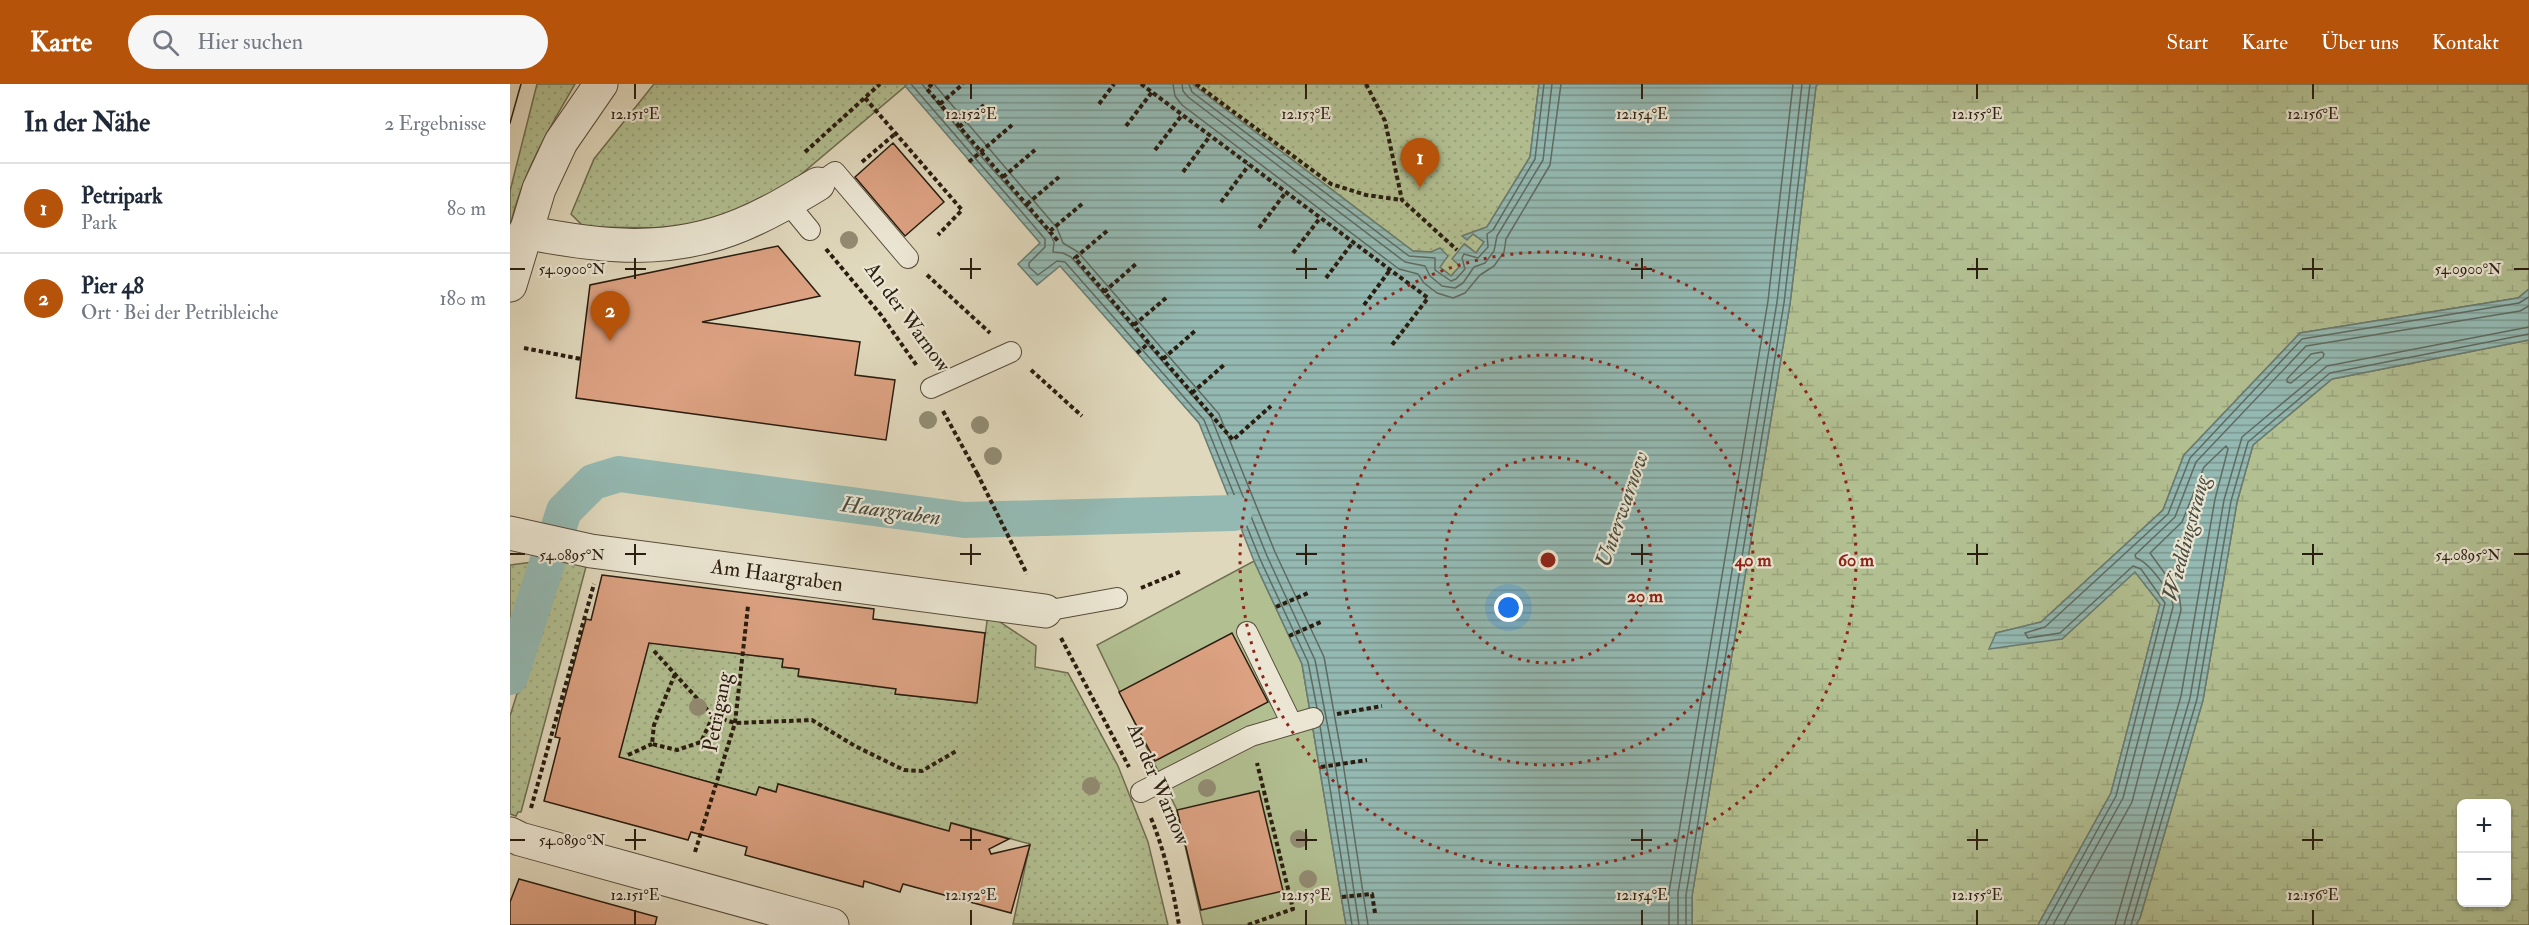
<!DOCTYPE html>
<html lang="de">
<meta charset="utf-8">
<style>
body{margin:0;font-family:"IM FELL Double Pica",serif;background:#f6f6f7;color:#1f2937}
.controls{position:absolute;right:18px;bottom:18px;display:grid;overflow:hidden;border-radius:9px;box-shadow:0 2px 4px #0004}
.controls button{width:54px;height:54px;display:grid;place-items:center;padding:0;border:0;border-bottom:2px solid #e0e1e3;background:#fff;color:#1f2937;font:30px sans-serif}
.you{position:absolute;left:999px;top:524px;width:21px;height:21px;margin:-15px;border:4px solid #fff;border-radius:50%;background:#1a73e8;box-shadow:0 0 0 9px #1a73e833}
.badge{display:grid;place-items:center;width:39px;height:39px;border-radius:50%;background:#b45309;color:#fff;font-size:20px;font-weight:700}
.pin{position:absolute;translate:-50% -50px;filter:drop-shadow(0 2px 3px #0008)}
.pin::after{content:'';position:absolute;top:32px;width:21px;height:18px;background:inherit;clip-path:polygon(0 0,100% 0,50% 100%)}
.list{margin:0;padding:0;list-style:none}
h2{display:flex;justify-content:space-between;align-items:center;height:78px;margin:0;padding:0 24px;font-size:26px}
h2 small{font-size:20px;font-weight:400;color:#747a83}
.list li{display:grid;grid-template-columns:39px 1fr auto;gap:18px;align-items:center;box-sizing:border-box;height:90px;padding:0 24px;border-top:2px solid #e0e1e3}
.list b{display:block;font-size:22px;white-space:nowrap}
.list p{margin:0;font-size:20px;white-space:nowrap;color:#747a83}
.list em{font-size:20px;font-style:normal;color:#747a83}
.icon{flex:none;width:33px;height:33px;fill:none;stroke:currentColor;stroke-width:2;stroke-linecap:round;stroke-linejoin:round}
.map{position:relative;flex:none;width:2019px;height:841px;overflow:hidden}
header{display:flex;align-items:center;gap:36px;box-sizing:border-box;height:84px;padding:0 30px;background:#b45309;color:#fff}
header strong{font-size:28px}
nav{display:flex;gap:33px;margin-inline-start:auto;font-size:21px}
.search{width:420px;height:54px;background:#f6f6f7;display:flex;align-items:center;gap:15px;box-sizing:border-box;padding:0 21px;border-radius:33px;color:#747a83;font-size:22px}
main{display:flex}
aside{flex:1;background:#fff}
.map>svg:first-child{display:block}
.grass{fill:url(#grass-dots);stroke:#6e6e50;stroke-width:1.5}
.wetland{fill:url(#wetland-marsh);stroke:#6e6e50;stroke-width:1.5;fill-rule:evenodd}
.pitch{fill:#b2bf91;stroke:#6e6e50;stroke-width:1.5}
.water{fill:url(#water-rules);stroke:#6a7b71;stroke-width:1.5}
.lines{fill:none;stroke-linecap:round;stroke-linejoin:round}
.shore{stroke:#5f6b61;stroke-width:1.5}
.canal{stroke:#94b9b2;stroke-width:36}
.building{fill:#dba181;stroke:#2a1d10;stroke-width:1.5}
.lane-casing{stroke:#584c3b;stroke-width:22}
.street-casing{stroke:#584c3b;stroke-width:35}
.path{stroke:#2a1d10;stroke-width:4;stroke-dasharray:4.5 3;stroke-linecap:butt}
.lane{stroke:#ebe6d3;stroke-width:20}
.street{stroke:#ebe6d3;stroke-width:33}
.tram{stroke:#2a1d10;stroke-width:1.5}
.tree{fill:#928c73}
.ticks{fill:none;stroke:#2a1d10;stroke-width:2}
.ring{fill:none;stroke:#8f2418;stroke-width:3;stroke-dasharray:3 6}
.labels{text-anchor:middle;stroke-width:4.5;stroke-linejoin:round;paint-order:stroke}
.street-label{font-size:21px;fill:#2a1d10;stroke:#ebe6d3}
.water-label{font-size:22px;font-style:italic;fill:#4a4c41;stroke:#ebe6d3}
.ticks-label{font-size:15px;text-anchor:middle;fill:#2a1d10;stroke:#ebe6d3;stroke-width:4.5;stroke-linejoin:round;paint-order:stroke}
.centre{fill:#8f2418;stroke:#ebe6d3;stroke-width:3}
.ring-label{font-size:18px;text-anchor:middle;font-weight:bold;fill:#8f2418;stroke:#ebe6d3;stroke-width:4.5;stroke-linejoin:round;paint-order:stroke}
</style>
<header>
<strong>Karte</strong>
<div class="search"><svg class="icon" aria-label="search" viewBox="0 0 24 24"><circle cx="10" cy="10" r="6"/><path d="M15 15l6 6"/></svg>Hier suchen</div>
<nav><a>Start</a><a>Karte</a><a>Über uns</a><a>Kontakt</a></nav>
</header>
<main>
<aside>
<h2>In der Nähe<small>2 Ergebnisse</small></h2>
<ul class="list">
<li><span class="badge">1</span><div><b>Petripark</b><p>Park</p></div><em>80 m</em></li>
<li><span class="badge">2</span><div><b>Pier 48</b><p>Ort · Bei der Petribleiche</p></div><em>180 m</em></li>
</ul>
</aside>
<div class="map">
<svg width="2019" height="841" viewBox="0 0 2019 841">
<defs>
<pattern id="grass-dots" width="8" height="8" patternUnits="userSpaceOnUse" patternTransform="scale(1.5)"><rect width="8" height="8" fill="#b2bf91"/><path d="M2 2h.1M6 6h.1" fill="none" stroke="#99a47c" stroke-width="1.8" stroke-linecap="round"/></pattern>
<pattern id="wetland-marsh" width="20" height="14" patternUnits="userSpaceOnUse" patternTransform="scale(1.5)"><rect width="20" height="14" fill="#b2bf91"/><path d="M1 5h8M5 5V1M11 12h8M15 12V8" fill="none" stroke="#99a47c"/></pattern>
<pattern id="water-rules" width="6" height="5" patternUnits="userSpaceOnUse" patternTransform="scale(1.5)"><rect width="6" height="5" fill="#94b9b2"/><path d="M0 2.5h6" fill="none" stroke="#79968f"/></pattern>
</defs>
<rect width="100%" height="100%" fill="#e0d8bc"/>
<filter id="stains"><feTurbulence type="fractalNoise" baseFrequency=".00333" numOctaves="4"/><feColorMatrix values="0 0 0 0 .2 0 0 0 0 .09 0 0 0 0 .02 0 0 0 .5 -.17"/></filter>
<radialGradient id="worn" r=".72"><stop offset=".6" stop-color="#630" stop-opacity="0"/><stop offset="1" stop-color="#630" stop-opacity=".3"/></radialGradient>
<!-- grass -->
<path class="grass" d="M27 0H65C38 46 12 90 0 142V107Z
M144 0H398L276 103 215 131 170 144 74 143 61 130 84 75Z
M682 0H1029L1020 73 977 143 952 152 963 150 974 158 966 169 955 160 950 182 941 192 930 183 921 168 903 167Z
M24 478 0 557V481Z
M48 479H77L11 728H8L6 732 0 730V632Z
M478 530 526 562 525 583 558 589 608 682 638 758 658 841 503 840 520 760 442 739 438 752 409 738 268 700 266 708 249 703 246 711 125 678 105 675 136 555 143 559 273 575 272 583 289 585V593L342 599 387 595 386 610 466 619Z"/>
<!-- wetland -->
<path class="wetland" d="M1308 0H2019V205L2008 214 1790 249 1674 371 1653 426 1531 538 1486 549 1552 555 1625 487 1650 520 1601 709 1528 841H1182V812L1280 220 1306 2Z
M2019 256V841H1626L1630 834 1693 616 1727 418 1743 361 1822 295ZM1952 720H1996V818H1952Z"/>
<!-- pitch -->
<path class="pitch" d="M744 477 792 580 836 841H693L667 726 587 561Z"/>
<!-- water -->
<path class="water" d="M398 0H682L903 167 921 168 930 164 938 172 930 183 941 192 950 182 942 175 954 160 966 169 974 158 963 150 957 156 952 152 977 143 1020 73 1029 0H1308L1306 2 1280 220 1182 812V841H836L792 580 744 477 689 339 550 182 527 201 508 180 530 159 395 2Z
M2019 205V256L1822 295 1743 361 1727 418 1693 616 1630 834 1626 841H1528L1601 709 1650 520 1625 488 1552 555 1479 565 1486 549 1531 538 1653 426 1674 371 1790 249 2008 214Z"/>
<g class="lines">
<!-- shore -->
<path class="shore" d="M401 0 535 155V163L519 179V183L528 191 547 177 555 178 694 336 750 475 798 578 807 624
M412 0 469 70 540 150 544 158 543 168 553 169 561 173 701 333 757 472 805 576 825 680 849 841
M424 0 547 144 553 159 568 168 709 330 765 468 814 573 833 679 858 841
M663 0 665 12 672 21 889 185 908 190 914 199 927 209 943 214 955 209 970 191 984 182 994 168 996 155 1040 81 1051 0
M672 0 673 7 678 13 895 178 915 182 920 192 932 202 945 204 953 199 964 183 975 179 984 167 987 152 1033 76 1042 0
M679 0 682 8 899 172 925 174V186L941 197 946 195 955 185 952 174 954 170 968 174 978 163 977 150 983 146 1025 75 1034 0
M1812 268 1814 270 1813 273 1781 299 1777 298V295L1801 270Z
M810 642 842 841
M1159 841V808L1258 217 1283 0
M1168 841V809L1267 218 1292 0
M1176 841V811L1274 219 1300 0
M1535 841 1606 712 1655 519 1631 485 1623 482 1550 549 1518 554 1515 549 1535 543 1658 430 1680 374 1792 255 2009 219 2019 213
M1543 841 1613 714 1663 523C1663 510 1639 478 1626 474L1625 471 1665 433 1686 378 1796 262 2010 227 2019 222
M1554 841 1622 718 1671 526 1669 509 1640 469 1672 438 1694 383 1716 362 1718 365 1705 415 1671 612 1605 841
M1614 841 1680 614 1714 416 1732 353 1817 282 2019 243
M1621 841 1687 615 1721 417 1738 358 1820 289 2019 250"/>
<!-- canal -->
<path class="canal" d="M0 593 54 427 83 398 109 390 454 436 724 429"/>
</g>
<!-- building -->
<path class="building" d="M383 59 434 118 395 152 345 93Z
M268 162 310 212 192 238 350 258 345 291 385 296 376 356 66 314 80 201Z
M92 491 364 525 363 535 475 549 467 619 385 610 386 605 288 592 289 585 272 583 273 575 139 559 109 673 246 711 249 703 266 708 268 700 439 747 441 739 499 755 479 765 481 770 520 761 501 829 393 800 390 808 354 797 353 803 235 771 237 763 181 748 178 756 34 717 50 654 45 653 51 628 76 535 81 536Z
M722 549 758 618 645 677 609 608Z
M749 707 773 807 691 826 667 726Z
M9 795 147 833 145 841H0V818Z"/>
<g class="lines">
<defs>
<path id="lane" d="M308 100 325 88 398 174
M277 118 300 146
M421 304 501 268
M535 527 607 514
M737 548 782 640
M631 708 741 652 803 634"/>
<path id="street" d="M15 148C89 163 159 171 231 141 258 130 283 115 308 100
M0 201 29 105 51 58 91 0
M0 449 81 467 535 527
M0 750 10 755 322 841"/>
</defs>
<!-- lane casing -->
<use href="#lane" class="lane-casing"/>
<!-- street casing -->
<use href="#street" class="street-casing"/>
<!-- path -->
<path class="path" d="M422 0 417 5 548 157
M631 0 918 214 882 261
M686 0 821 100 856 111 892 116
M856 0 875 37 892 116 947 166
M355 14 452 126 428 151
M430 20 453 0
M589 20 604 0
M616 42 642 8
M449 43 474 21
M645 66 672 31
M295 68 370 0
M352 78 386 49
M459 78 502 41
M673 88 700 52
M493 93 525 66
M711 118 739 81
M517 120 549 93
M749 144 776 108
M540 147 572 120
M597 147 565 174 723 356 761 322
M316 165 371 231 407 282
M783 169 810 134
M417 191 480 249
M816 194 843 158
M594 208 626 180
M854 221 880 186
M624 241 656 214
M14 264 71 275
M627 269 639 259
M653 275 685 247
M521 286 572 332
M682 309 714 281
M433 327 468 391
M467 389 517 490
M631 504 672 487
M766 523 798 509
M779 552 813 537
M551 554 619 683
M144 567 203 632 225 639 302 636 345 662 394 686 412 687 448 666
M165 590 144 641 142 660 167 666 191 658 203 632
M827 630 872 622
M118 671 142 660
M811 683 857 676
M21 724 84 500
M641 734C655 768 663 805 669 841
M185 768 225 639 238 522
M832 813 862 810 865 829
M738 841 783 825 747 679"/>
<!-- lane -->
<use href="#lane" class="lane"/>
<!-- street -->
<use href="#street" class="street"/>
<!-- tram -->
<path class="tram" d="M0 39 11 0"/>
</g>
<!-- trees -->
<g class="tree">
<circle cx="339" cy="156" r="9"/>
<circle cx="418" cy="336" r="9"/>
<circle cx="470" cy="341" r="9"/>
<circle cx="483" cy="372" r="9"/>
<circle cx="188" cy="623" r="9"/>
<circle cx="581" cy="702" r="9"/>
<circle cx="697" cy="704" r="9"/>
<circle cx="789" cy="755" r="9"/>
<circle cx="798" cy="795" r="9"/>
</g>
<!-- ticks -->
<path class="ticks" d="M125 0V15M461 0V15M796 0V15M1132 0V15M1467 0V15M1803 0V15M125 174V195M461 174V195M796 174V195M1132 174V195M1467 174V195M1803 174V195M0 185H15M115 185H136M450 185H471M786 185H807M1121 185H1142M1457 185H1478M1792 185H1813M2004 185H2019M125 460V481M461 460V481M796 460V481M1132 460V481M1467 460V481M1803 460V481M0 470H15M115 470H136M450 470H471M786 470H807M1121 470H1142M1457 470H1478M1792 470H1813M2004 470H2019M125 745V766M461 745V766M796 745V766M1132 745V766M1467 745V766M1803 745V766M0 756H15M115 756H136M450 756H471M786 756H807M1121 756H1142M1457 756H1478M1792 756H1813M125 826V841M461 826V841M796 826V841M1132 826V841M1467 826V841M1803 826V841"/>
<!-- distance rings -->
<g class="ring">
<circle cx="1038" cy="476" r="103"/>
<circle cx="1038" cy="476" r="205"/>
<circle cx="1038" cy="476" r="308"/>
</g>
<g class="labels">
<!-- street labels -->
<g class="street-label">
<text transform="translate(398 233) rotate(54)" y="7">An der Warnow</text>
<text transform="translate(267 491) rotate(8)" y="7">Am Haargraben</text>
<text transform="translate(207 628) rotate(-79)" y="7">Petrigang</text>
<text transform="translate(649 700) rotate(67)" y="7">An der Warnow</text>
</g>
<!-- water labels -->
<g class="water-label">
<text transform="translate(1111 425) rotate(-71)" y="8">Unterwarnow</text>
<text transform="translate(381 426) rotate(8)" y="8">Haargraben</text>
<text transform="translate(1675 454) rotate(-75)" y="8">Wieddingstrang</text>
</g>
</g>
<g class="ticks-label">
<text x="125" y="35">12.151°E</text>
<text x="461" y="35">12.152°E</text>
<text x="796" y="35">12.153°E</text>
<text x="1132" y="35">12.154°E</text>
<text x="1467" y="35">12.155°E</text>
<text x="1803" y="35">12.156°E</text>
<text x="62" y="190">54.0900°N</text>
<text x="1958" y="190">54.0900°N</text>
<text x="62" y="476">54.0895°N</text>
<text x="1958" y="476">54.0895°N</text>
<text x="62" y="761">54.0890°N</text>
<text x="125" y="816">12.151°E</text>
<text x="461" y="816">12.152°E</text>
<text x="796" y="816">12.153°E</text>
<text x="1132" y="816">12.154°E</text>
<text x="1467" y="816">12.155°E</text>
<text x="1803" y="816">12.156°E</text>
</g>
<circle cx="1038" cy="476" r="9" class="centre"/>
<g class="ring-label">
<text x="1243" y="482">40 m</text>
<text x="1346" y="482">60 m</text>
<text x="1135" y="518">20 m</text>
</g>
<rect width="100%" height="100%" filter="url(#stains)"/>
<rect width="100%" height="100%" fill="url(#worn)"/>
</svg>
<div class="controls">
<button>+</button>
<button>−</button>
</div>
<div class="you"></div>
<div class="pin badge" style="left:910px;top:104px">1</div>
<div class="pin badge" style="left:100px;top:257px">2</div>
</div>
</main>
